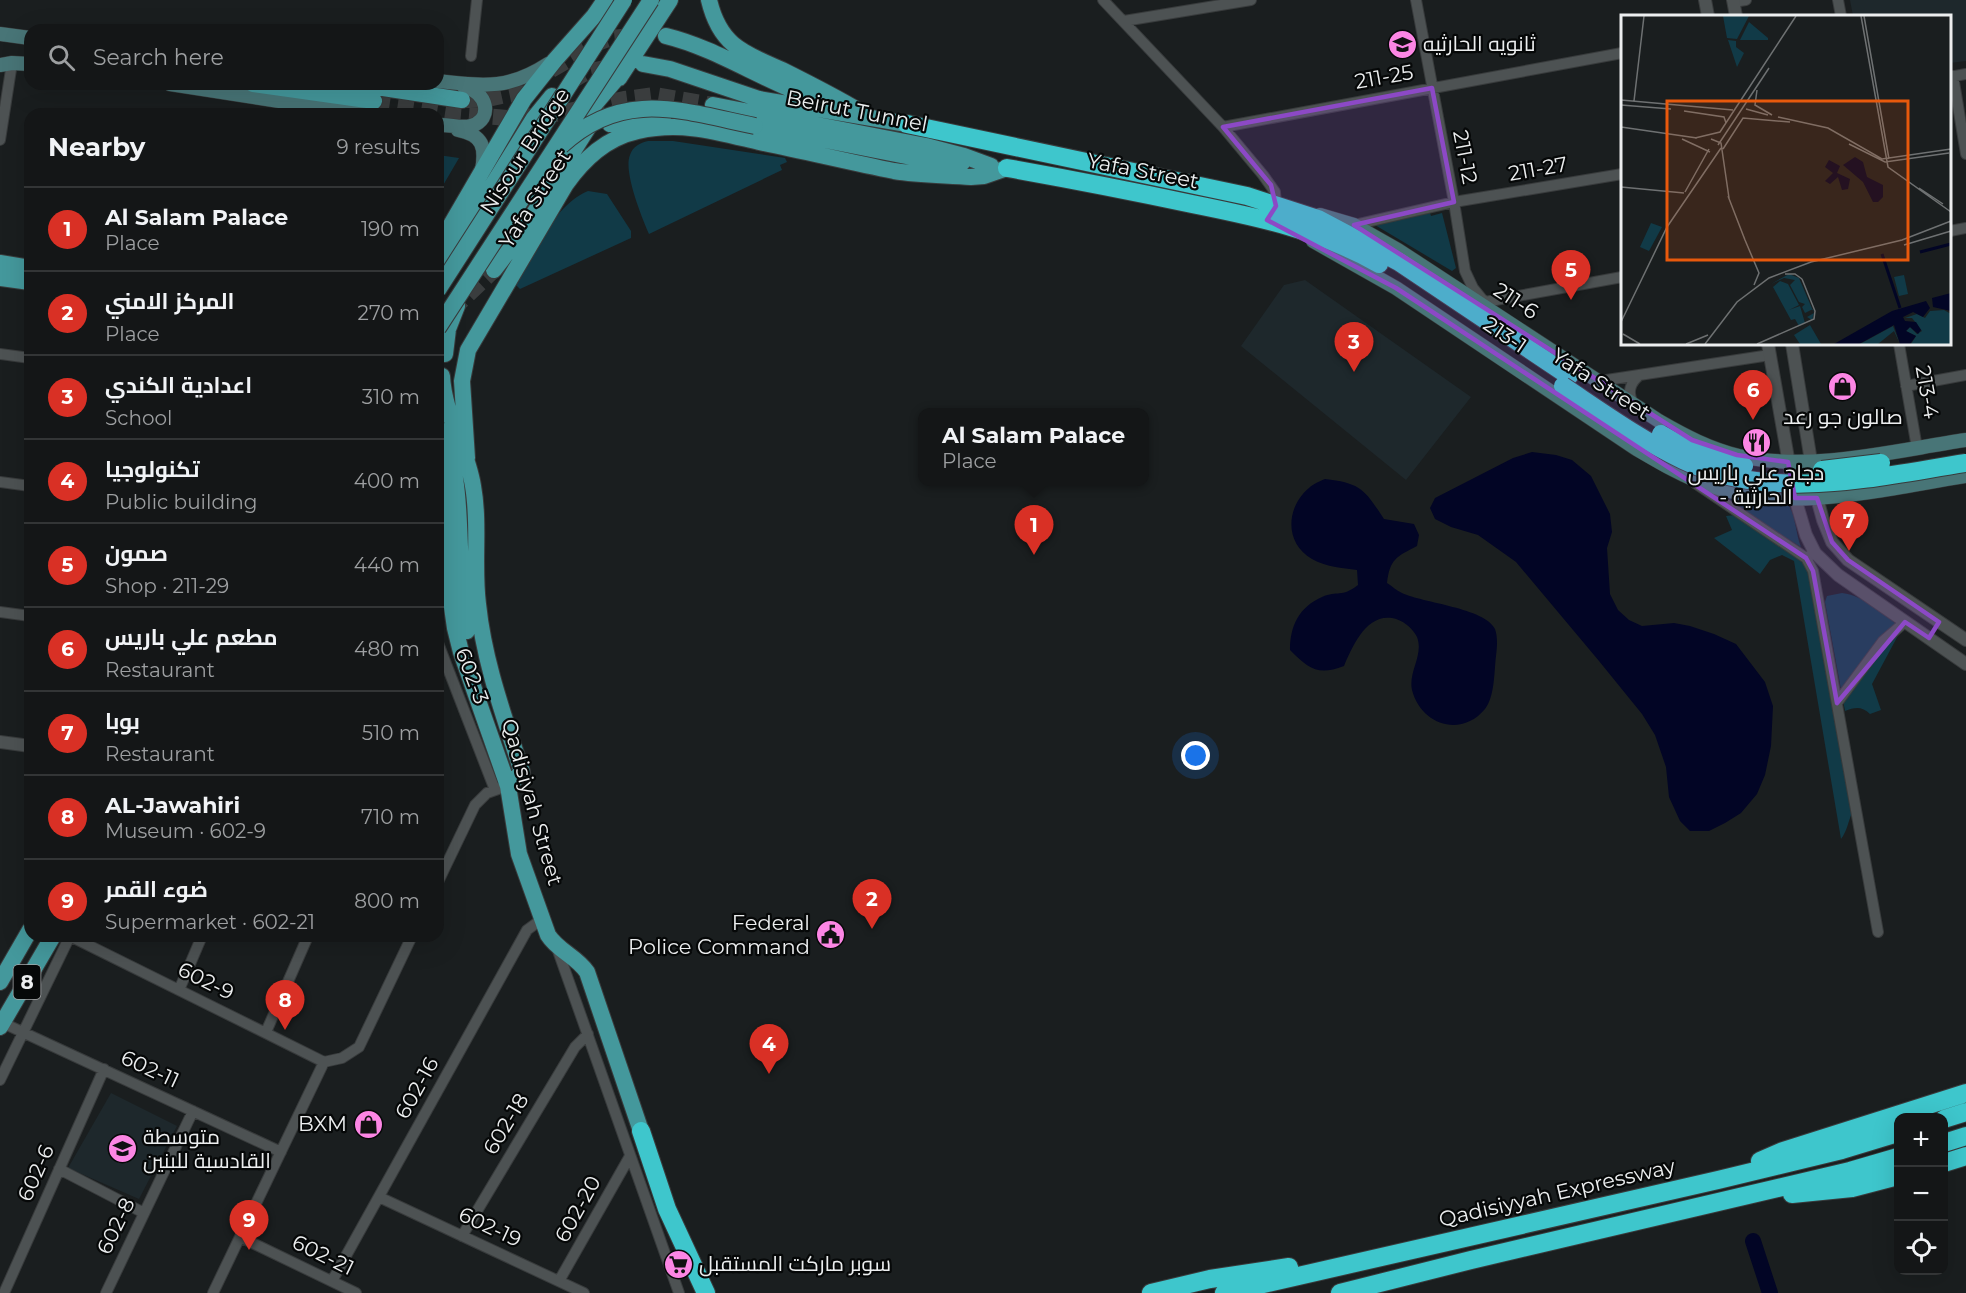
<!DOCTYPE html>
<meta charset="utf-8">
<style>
body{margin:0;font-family:Montserrat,Cairo,sans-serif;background:#1d1f20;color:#f1f3f6}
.controls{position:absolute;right:18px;bottom:18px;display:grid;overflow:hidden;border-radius:12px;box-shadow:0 6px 24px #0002}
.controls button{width:54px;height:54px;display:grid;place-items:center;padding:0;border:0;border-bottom:2px solid #333536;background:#141617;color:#f1f3f6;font:30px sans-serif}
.you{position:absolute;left:1196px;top:756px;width:21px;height:21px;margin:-15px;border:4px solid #fff;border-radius:50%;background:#1a73e8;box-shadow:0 0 0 9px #1a73e833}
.badge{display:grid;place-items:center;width:39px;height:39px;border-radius:50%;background:#d93025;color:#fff;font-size:20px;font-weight:700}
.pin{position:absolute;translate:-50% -50px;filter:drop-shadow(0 2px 3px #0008)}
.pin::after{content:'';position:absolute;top:32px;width:21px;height:18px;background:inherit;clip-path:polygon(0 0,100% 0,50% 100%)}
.popup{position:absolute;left:918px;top:408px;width:231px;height:78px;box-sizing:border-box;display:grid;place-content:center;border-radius:12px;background:#141617;filter:drop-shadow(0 2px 4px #0005);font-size:20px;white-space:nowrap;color:#9d9fa1}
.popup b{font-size:22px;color:#f1f3f6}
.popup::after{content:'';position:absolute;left:50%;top:100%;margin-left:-12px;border:12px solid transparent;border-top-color:#141617}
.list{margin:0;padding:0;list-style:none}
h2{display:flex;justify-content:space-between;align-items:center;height:78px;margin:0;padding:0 24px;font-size:26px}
h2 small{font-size:20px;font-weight:400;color:#9d9fa1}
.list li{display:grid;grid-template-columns:39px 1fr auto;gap:18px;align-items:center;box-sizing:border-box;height:84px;padding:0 24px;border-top:2px solid #333536}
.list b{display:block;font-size:22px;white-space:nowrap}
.list p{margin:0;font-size:20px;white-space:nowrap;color:#9d9fa1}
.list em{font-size:20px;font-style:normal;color:#9d9fa1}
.icon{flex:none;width:33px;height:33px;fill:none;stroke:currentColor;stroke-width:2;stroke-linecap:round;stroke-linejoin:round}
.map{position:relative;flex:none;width:1966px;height:1293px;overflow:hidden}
.search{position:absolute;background:#141617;box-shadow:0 6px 24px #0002;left:24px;top:24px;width:420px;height:66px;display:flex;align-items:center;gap:15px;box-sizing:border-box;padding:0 21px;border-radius:18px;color:#9d9fa1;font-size:22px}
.panel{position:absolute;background:#141617;box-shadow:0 6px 24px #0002;left:24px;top:108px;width:420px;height:834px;border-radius:18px}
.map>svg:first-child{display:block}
.built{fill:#1e282c}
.green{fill:#113a47}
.water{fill:#020525}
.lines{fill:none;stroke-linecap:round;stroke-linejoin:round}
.river{stroke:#020525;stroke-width:16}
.primary-tunnel{stroke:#3a3d3e;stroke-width:16;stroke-dasharray:16 8;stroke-linecap:butt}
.minor-casing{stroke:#383b3c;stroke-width:12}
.tertiary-casing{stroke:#383b3c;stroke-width:14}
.secondary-casing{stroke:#383b3c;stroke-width:15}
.primary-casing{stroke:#383b3c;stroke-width:18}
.motorway-casing{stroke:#383b3c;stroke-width:20}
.minor{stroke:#4d5253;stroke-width:10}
.tertiary{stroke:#4d5253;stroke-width:12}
.secondary{stroke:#487577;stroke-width:14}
.primary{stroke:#44989c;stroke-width:16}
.motorway{stroke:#3ec6cc;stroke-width:18}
.primary-bridge-casing{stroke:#383b3c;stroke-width:18;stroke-linecap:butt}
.motorway-bridge-casing{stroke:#383b3c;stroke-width:20;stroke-linecap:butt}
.primary-bridge{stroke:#44989c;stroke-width:16}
.motorway-bridge{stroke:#3ec6cc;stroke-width:18}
.marked{fill:#8c49c6;fill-opacity:0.2;stroke:#8c49c6;stroke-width:4.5;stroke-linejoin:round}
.labels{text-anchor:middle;stroke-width:4.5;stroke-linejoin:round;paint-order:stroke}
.shield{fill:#060808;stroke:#a7a9aa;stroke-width:1.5}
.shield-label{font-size:20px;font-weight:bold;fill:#eceeef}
.poi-label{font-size:21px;fill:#eceeef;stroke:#060808;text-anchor:start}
.street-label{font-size:21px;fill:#eceeef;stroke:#060808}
.inset-river{fill:none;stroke:#020525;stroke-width:3}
.inset-road{fill:none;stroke:#6e7172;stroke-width:1.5}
.view{fill:#e8590c;fill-opacity:0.15;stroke:#e8590c;stroke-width:3}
.inset-edge{fill:none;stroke:#eceeef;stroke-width:3}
</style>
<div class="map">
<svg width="1966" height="1293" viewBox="0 0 1966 1293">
<rect width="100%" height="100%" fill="#1a1e1f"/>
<!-- built -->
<path class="built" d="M1850 0H1966V61L1950 63V16H1853Z
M1305 280 1471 397 1406 480 1241 346 1284 285Z
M111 1093 177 1126 139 1199 68 1168Z"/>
<!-- green -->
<path class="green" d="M648 141H673L785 158 787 162 780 165 782 170 649 234C642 218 623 171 630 155 633 146 640 143 648 141Z
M438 155 459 158 438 194Z
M588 191 607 194 631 231V238L520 289 515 284C533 254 555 204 588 191Z
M1430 213 1431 216 1442 213 1456 268 1452 271 1375 225Z
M1712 492 1786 502C1796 513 1795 532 1801 547Z
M1735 515 1803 562 1810 572 1852 813C1848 822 1847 831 1841 839L1794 561 1782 555 1770 560 1760 574 1714 538 1732 530 1726 516Z
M1842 593C1866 596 1883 615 1902 628L1872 684 1881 710 1870 714C1862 706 1855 707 1845 711L1825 602 1827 596Z"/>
<!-- water -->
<path class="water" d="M1532 452 1556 455 1572 460 1591 476 1610 514 1612 532 1607 548 1610 594 1618 610 1629 620 1642 626 1674 623 1690 626 1714 634 1736 644 1765 682 1773 706 1771 746 1765 775 1757 794 1741 813 1725 823 1709 831H1690L1680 821 1669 797 1666 767 1655 735 1642 714 1599 661 1516 562 1478 535 1451 527 1435 519 1430 508 1435 498 1513 458Z
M1325 479C1361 483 1365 490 1384 519L1414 524 1419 535 1417 546C1396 557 1390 559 1387 583 1392 586 1397 591 1402 593 1423 603 1485 608 1495 629 1498 637 1497 648 1496 656 1494 672 1495 696 1485 709 1461 738 1421 725 1412 690 1408 672 1424 655 1417 637 1413 628 1401 619 1392 618 1366 614 1352 647 1344 666 1318 676 1309 669 1290 650 1290 626 1299 607 1322 597 1338 590 1341 598 1358 585L1357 570C1342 568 1326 567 1312 559 1284 543 1286 507 1309 488 1313 484 1320 481 1325 479Z"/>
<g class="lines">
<!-- river -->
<path class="river" d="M1753 1241 1770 1293"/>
<!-- primary-tunnel -->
<path class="primary-tunnel" d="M570 82 587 72 619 65
M462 100 488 99 511 94 595 44 611 38 638 35
M374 101 460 114 507 118 551 115 624 99 655 95 713 105
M451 311 494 270"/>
<defs>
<path id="minor" d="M1103 0 1223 127 1263 175 1275 192 1276 204 1274 210
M1416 0 1454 202 1465 271 1473 288 1486 304
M1838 0 1841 16
M1733 2 1746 0
M1124 21 1251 0
M471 56 477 0
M1953 76 1966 154
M1950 77 1966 74
M1223 127 1622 53
M0 140 12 63
M1354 225 1454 202 1622 174
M1950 231 1966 228
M1485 302 1622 277
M1899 344 1917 448
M0 354 30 358
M1600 381 1770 355
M1906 386 1966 375
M1633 403C1627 393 1630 382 1640 375
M0 482 30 486
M1695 483 1806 558 1811 555
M1806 558 1813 571 1878 932
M0 612 30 616
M438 643 495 790
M1837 703 1883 641 1905 622
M438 882 475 805 487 793 501 788
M557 948 679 1293
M179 990 202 936
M3 1023 281 1152
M266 1032 308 936
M324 1062 342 1058 359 1047 412 936
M0 1080 70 936 324 1062
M59 1169 144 1213
M379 1197 584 1293
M462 1236 575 1047 588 1034
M240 1237 356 1293
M332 1281 527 930 542 919
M559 1281 630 1156
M4 1293 104 1069
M106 1293 193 1111
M213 1293 324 1062"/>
<path id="tertiary" d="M1705 0 1708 16
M1733 0 1736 16
M1768 344 1795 498 1806 535 1815 553 1838 575 1966 664
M1792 344 1817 498 1823 520 1832 542 1848 560 1966 640
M0 742 30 746"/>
<path id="secondary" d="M0 34 30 38
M0 65 12 63 30 64
M438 81C484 86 508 90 548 64
M170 84 363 114
M438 125C449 124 461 129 471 126 494 119 487 91 464 87
M458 130C483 135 486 147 482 170
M1320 215 1354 225 1398 250 1659 421C1685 436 1710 449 1739 456 1813 472 1892 451 1966 440
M1313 241 1396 288 1635 448C1659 462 1682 476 1708 485 1791 514 1883 489 1966 476"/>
<path id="primary" d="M709 0C713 17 719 32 733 44 747 56 765 62 782 70 808 83 834 96 859 111
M666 36C723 50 773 88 831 103
M643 64 670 69 759 99 907 124
M619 78 670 0
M253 84 374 101
M357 84 462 100
M713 105 926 146 964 156 991 166
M610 124C627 117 645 118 664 122
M577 125 623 71
M755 126 911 157 962 163
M438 247 524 99 555 60 594 16 605 0
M0 263 30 268
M438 266 458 241 534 118 552 96
M494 270 519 237 591 123
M0 278 30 282
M445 354 448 329 457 306
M442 376C444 415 467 448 473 486 480 525 473 565 478 604 484 662 504 716 522 772L508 786
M438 428C459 465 458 506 460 547 461 575 462 603 467 631
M467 458 462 381 468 350 566 184C584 159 606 138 638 131 682 121 717 132 759 142 804 151 849 162 894 171 919 175 946 175 971 177L984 176 1007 168
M438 464 442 486 448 579 455 628 461 652 508 786 519 854 548 935C558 951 576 956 587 972L641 1131
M0 982 30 930
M0 1027 53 936"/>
<path id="motorway" d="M907 124 1247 196 1318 219 1399 262 1569 376
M1007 168C1069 179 1131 191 1192 204 1257 217 1320 230 1379 264
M1944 1119 1966 1112
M641 1131 667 1209 706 1293
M1944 1143 1966 1136
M1760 1161 1783 1151 1966 1093
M1944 1163 1966 1156
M1792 1194 1852 1188 1898 1176
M1151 1293 1210 1279 1289 1267
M1224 1293 1718 1180 1842 1150 1898 1133
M1340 1293 1471 1260 1850 1171 1898 1157"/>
</defs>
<!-- minor casing -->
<use href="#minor" class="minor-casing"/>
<!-- tertiary casing -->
<use href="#tertiary" class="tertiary-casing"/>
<!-- secondary casing -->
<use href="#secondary" class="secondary-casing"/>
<!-- primary casing -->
<use href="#primary" class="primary-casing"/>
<!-- motorway casing -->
<use href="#motorway" class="motorway-casing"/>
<!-- minor -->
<use href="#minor" class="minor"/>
<!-- tertiary -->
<use href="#tertiary" class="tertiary"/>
<!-- secondary -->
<use href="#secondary" class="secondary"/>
<!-- primary -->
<use href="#primary" class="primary"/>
<!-- motorway -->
<use href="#motorway" class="motorway"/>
<defs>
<path id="primary-bridge" d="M561 146C623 88 682 111 755 126
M438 290 624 0
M438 328 651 0"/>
<path id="motorway-bridge" d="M1563 386C1602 412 1641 440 1683 460 1772 503 1874 477 1966 463
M1661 434 1688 449 1744 466
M1822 470 1881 463"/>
</defs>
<!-- primary-bridge casing -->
<use href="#primary-bridge" class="primary-bridge-casing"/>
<!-- motorway-bridge casing -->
<use href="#motorway-bridge" class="motorway-bridge-casing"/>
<!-- primary-bridge -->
<use href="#primary-bridge" class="primary-bridge"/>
<!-- motorway-bridge -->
<use href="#motorway-bridge" class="motorway-bridge"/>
</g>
<!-- marked area -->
<path class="marked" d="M1432 88 1454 202 1354 225 1692 440 1737 455 1788 462 1795 498H1817L1832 542 1848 560 1939 622 1929 638 1905 622 1837 703 1813 571 1806 558 1396 288 1267 220 1276 206 1271 185 1223 127Z"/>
<!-- icons -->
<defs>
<symbol id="school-disc" viewBox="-11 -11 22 22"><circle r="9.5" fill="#fc86e4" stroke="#060808"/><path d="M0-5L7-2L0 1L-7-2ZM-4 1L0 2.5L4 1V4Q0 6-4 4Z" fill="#111"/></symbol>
<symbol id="shop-disc" viewBox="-11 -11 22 22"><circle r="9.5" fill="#fc86e4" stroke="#060808"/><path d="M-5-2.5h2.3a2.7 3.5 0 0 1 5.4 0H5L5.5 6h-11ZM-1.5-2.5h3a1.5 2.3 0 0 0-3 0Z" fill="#111"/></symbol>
<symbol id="restaurant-disc" viewBox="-11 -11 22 22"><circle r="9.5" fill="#fc86e4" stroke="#060808"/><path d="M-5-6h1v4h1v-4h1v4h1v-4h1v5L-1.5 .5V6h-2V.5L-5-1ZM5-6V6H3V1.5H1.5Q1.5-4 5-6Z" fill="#111"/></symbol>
<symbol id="civic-disc" viewBox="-11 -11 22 22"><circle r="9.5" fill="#fc86e4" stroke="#060808"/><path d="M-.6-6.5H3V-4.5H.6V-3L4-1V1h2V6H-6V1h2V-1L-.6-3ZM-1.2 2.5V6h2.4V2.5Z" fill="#111"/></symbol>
<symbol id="supermarket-disc" viewBox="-11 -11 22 22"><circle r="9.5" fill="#fc86e4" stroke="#060808"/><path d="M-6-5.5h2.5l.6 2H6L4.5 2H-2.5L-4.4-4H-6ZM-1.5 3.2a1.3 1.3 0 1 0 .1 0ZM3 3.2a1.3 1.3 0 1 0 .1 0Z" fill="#111"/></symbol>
</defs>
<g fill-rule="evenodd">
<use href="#school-disc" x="1386" y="28" width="33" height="33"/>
<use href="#shop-disc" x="1826" y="370" width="33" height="33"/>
<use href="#restaurant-disc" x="1740" y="426" width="33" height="33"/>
<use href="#civic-disc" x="814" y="918" width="33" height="33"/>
<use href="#shop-disc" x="352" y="1108" width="33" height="33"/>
<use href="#school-disc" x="106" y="1132" width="33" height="33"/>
<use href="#supermarket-disc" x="662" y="1248" width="33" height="33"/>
</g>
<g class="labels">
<!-- shield labels -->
<rect class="shield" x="13.5" y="965" width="27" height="34" rx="4.5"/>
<g class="shield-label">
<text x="27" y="989">8</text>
</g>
<!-- poi labels -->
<g class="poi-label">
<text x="1423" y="51">ثانويه الحارثيه</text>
<text x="1843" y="424" text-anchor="middle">صالون جو رعد</text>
<text x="1756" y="480" text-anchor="middle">دجاج علي باريس<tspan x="1756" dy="24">- الحارثية</tspan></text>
<text x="810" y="930" text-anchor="end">Federal<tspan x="810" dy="24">Police Command</tspan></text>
<text x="347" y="1131" text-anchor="end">BXM</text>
<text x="143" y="1144">متوسطة<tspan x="143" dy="24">القادسية للبنين</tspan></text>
<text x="699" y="1271">سوبر ماركت المستقبل</text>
</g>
<!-- street labels -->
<g class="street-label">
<text transform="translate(1384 77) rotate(-10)" y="7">211-25</text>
<text transform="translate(857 111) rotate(11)" y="7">Beirut Tunnel</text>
<text transform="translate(525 151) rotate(-57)" y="7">Nisour Bridge</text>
<text transform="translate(1465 157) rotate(79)" y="7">211-12</text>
<text transform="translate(1538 169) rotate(-10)" y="7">211-27</text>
<text transform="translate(1143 171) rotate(11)" y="7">Yafa Street</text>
<text transform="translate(535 199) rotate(-57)" y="7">Yafa Street</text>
<text transform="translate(1516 301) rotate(33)" y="7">211-6</text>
<text transform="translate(1505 335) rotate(34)" y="7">213-1</text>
<text transform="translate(1601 384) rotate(33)" y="7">Yafa Street</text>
<text transform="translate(1927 392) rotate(80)" y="7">213-4</text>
<text transform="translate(472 676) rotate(69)" y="7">602-3</text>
<text transform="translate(532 802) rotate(74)" y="7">Qadisiyah Street</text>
<text transform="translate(206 981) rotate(26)" y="7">602-9</text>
<text transform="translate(150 1069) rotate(25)" y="7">602-11</text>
<text transform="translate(417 1088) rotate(-61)" y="7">602-16</text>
<text transform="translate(506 1124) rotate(-59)" y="7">602-18</text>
<text transform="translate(36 1173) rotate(-66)" y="7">602-6</text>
<text transform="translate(1557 1193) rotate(-13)" y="7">Qadisiyyah Expressway</text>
<text transform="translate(578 1209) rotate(-61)" y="7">602-20</text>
<text transform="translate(116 1226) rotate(-64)" y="7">602-8</text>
<text transform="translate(490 1227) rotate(25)" y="7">602-19</text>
<text transform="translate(323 1255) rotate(26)" y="7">602-21</text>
</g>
</g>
<!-- overview -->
<g transform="translate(1621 15)">
<rect width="330" height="330" fill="#1a1e1f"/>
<path d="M102 1H128L116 24 106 23ZM128 7 147 23V25H119ZM107 25 115 26V32L123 38 116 52ZM30 208 41 212 28 236 19 232ZM168 259 178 263 193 298 191 305 186 302 193 298 192 294 184 298 181 292 184 289 178 287 169 270 174 265 163 263 150 269ZM283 260 287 279 278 281 273 262ZM159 266 167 269 178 290 168 295 179 291 184 308 178 311 174 304 170 305 152 272ZM323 295 330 299V329H290L295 321 285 316 289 312 296 319 301 316 291 303H284L296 299 304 303 309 296ZM189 310 200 329H179L173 320ZM272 311 279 329 273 316 257 329H239Z" fill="#113a47"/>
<path d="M234 142 242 147 246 162 262 170V182L257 187H252L242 167 222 150ZM208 145 219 151 216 158 229 164 227 174 221 175 217 162 209 169 204 166 212 158 204 152ZM330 278V296L312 292 311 283ZM305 286 309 293 302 302 292 297 282 302 284 306 295 307 300 315 297 319 289 312 285 316 295 321 289 329H279L273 310 238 329H213L271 296Z" fill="#020525"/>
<path class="inset-river" d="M299 237 330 229M261 239 279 293"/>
<path class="inset-road" d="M240 1 267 152 330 197M243 1 268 144M136 75 134 90 151 100M0 85 112 95M13 86 23 1M0 90 50 94M125 94 147 100M63 96 103 102 105 108M157 102 207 113 261 144 330 134M0 112 76 123M74 123 99 117 175 1M61 124 89 137M90 124 100 128 108 183M228 129 264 147 328 138M97 130 148 53M102 134 122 103 169 107M0 172 63 178M298 173 322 189M64 177 88 134M107 181 124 225M124 225 138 258 133 270M283 230 330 216M164 259H174L181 264M0 307 46 212 100 133M2 319 19 329M65 329 87 320M84 329 116 287 148 263 190 247 281 225 330 206M136 329 193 304 194 296 181 264"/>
<path class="view" d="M46 86H287V245H46Z"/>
<rect width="330" height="330" class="inset-edge"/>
</g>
</svg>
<div class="controls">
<button>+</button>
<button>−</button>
<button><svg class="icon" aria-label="locate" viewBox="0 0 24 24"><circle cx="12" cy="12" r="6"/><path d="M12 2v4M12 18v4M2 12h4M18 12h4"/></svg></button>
</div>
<div class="you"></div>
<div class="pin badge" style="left:1034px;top:555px">1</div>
<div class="popup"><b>Al Salam Palace</b>Place</div>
<div class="pin badge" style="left:872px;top:929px">2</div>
<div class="pin badge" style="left:1354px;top:372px">3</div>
<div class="pin badge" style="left:769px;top:1074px">4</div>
<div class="pin badge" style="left:1571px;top:300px">5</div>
<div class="pin badge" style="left:1753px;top:420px">6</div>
<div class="pin badge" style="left:1849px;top:551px">7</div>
<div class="pin badge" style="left:285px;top:1030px">8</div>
<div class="pin badge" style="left:249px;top:1250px">9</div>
<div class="search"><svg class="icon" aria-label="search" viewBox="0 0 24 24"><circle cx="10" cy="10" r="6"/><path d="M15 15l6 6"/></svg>Search here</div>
<section class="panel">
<h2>Nearby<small>9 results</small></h2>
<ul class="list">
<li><span class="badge">1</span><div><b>Al Salam Palace</b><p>Place</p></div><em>190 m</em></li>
<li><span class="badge">2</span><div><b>المركز الامني</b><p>Place</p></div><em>270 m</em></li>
<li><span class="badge">3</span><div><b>اعدادية الكندي</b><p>School</p></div><em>310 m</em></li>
<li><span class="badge">4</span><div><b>تكنولوجيا</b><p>Public building</p></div><em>400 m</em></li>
<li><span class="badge">5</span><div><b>صمون</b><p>Shop · 211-29</p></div><em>440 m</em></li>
<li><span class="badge">6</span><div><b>مطعم علي باريس</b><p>Restaurant</p></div><em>480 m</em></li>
<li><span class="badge">7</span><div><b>بوبا</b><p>Restaurant</p></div><em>510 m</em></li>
<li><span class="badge">8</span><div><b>AL-Jawahiri</b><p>Museum · 602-9</p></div><em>710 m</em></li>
<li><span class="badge">9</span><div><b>ضوء القمر</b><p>Supermarket · 602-21</p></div><em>800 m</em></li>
</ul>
</section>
</div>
